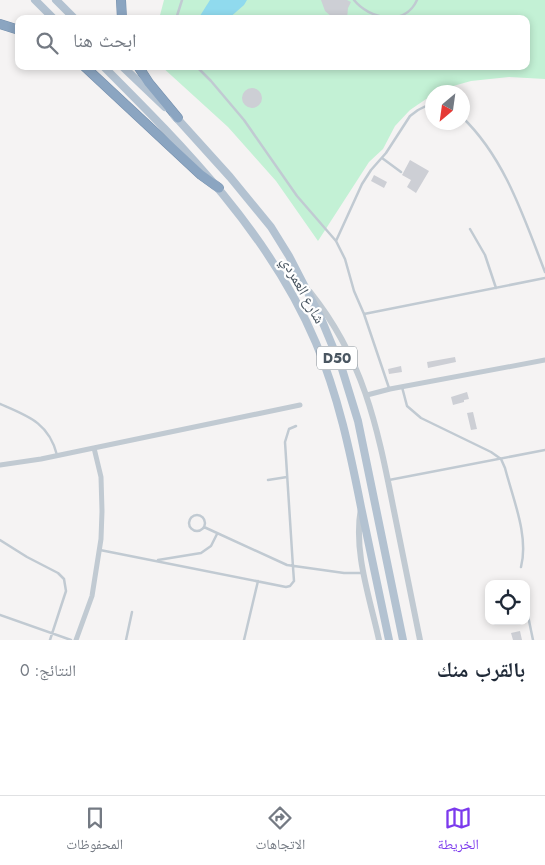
<!DOCTYPE html>
<html lang="ar">
<meta charset="utf-8">
<style>
body{margin:0;font-family:Jost,"Noto Naskh Arabic",sans-serif;background:#f6f6f7;color:#1f2937;direction:rtl}
.controls{position:absolute;right:15px;bottom:15px;display:grid;overflow:hidden;border-radius:10px;box-shadow:0 2px 8px #0003}
.controls button{width:45px;height:45px;display:grid;place-items:center;padding:0;border:0;border-bottom:1px solid #e0e1e3;background:#fff;color:#1f2937;font:25px sans-serif}
.compass{position:absolute;left:425px;top:85px;width:45px;height:45px;border-radius:50%;background:#fff;box-shadow:0 2px 8px #0003;rotate:209deg}
.list{margin:0;padding:0;list-style:none}
h2{display:flex;justify-content:space-between;align-items:center;height:65px;margin:0;padding:0 20px;font-size:21px}
h2 small{font-size:16px;font-weight:400;color:#747a83}
.icon{flex:none;width:28px;height:28px;fill:none;stroke:currentColor;stroke-width:2;stroke-linecap:round;stroke-linejoin:round}
.map{position:relative;flex:none;width:545px;height:640px;overflow:hidden;direction:ltr}
.search{position:absolute;background:#fff;box-shadow:0 2px 8px #0003;left:15px;right:15px;top:15px;height:55px;display:flex;align-items:center;gap:12px;box-sizing:border-box;padding:0 18px;border-radius:10px;color:#747a83;font-size:19px}
.sheet{height:155px;background:#fff}
nav{display:flex;justify-content:space-around;align-items:center;box-sizing:border-box;height:70px;border-top:1px solid #e0e1e3;background:#fff;font-size:14px;color:#747a83}
nav a{display:grid;justify-items:center;gap:2px}
nav .on{color:#7c3aed}
.map>svg:first-child{display:block}
.green{fill:#c3f1d5}
.water{fill:#90daee}
.building{fill:#cdcfd5}
.lines{fill:none;stroke-linecap:round;stroke-linejoin:round}
.motorway-casing{stroke:#7690ad;stroke-width:10}
.service{stroke:#c1cad2;stroke-width:2.5}
.minor{stroke:#c1cad2;stroke-width:5}
.tertiary{stroke:#c1cad2;stroke-width:6}
.primary{stroke:#b3c2d1;stroke-width:8}
.motorway{stroke:#8ba5c1;stroke-width:9}
.labels{text-anchor:middle;stroke-width:4.5;stroke-linejoin:round;paint-order:stroke}
.shield{fill:#fff;stroke:#808990;stroke-width:1}
.shield-label{font-size:14px;font-weight:bold;fill:#4a5661}
.street-label{font-size:15px;fill:#4a5661;stroke:#fff}
</style>
<div class="map">
<svg width="545" height="640" viewBox="0 0 545 640">
<rect width="100%" height="100%" fill="#f5f3f3"/>
<!-- green -->
<path class="green" d="M164 0H545V79L509 77 471 81 432 92V95L410 110 395 126 383 149 369 162 318 241 276 181 228 127 161 66H526V19H159Z"/>
<!-- water -->
<path class="water" d="M210 0H247L244 5 228 19H198Z"/>
<!-- building -->
<path class="building" d="M321 0H347L351 2 348 8 347 19H336L332 17 325 11Z
M242 98a10 10 0 1 1 20 0a10 10 0 1 1-20 0Z
M410 160 429 171 416 193 407 187 411 180 402 175Z
M374 175 387 182 384 188 371 181Z
M455 357 456 362 428 368 427 362Z
M401 366 402 372 389 374 388 369Z
M467 392 469 399 464 400V402L453 405 451 397Z
M473 412 477 429 471 430 467 413Z
M520 631 522 640H513L511 633Z"/>
<g class="lines">
<defs>
<path id="motorway" d="M121 0 122 19
M0 24 19 30
M84 66 201 175 219 188
M138 66 149 83 178 118"/>
</defs>
<!-- motorway casing -->
<use href="#motorway" class="motorway-casing"/>
<!-- service -->
<path class="service" d="M354 0C369 19 405 27 417 0
M176 19 182 0
M196 66 211 81 244 120 297 196 336 241 345 259 354 291 364 314 389 388
M462 117C505 158 524 218 545 272
M382 158 401 172
M470 229 485 255 496 288
M336 241 362 184 371 170 386 153 410 116 418 110 428 105H432
M364 314 545 278
M402 387 407 406 421 418 491 452 501 459 505 468C513 499 529 536 521 567
M0 404C28 416 49 423 57 455
M268 480 287 477
M389 480 545 450
M189 523a8 8 0 1 1 16 0a8 8 0 1 1-16 0Z
M204 527 287 565 344 573H363
M0 540 27 557 58 573 64 579 66 591 50 640
M100 550 286 587 290 586 294 581 293 567 285 442 289 429 296 426
M158 560 201 553 211 546 217 534
M527 611 533 640
M0 615 71 640
M126 640 132 612
M244 640 258 581"/>
<!-- minor -->
<path class="minor" d="M367 395 390 389 545 360
M0 465 41 459 300 405
M76 640 92 596 101 539 102 511 101 477 94 448"/>
<!-- tertiary -->
<path class="tertiary" d="M310 292C363 358 377 425 393 506 402 551 411 595 420 640
M361 508C353 552 370 598 379 640"/>
<!-- primary -->
<path class="primary" d="M35 0 54 19
M56 0 75 19
M103 66C185 148 270 234 316 343 338 395 350 451 361 507 370 551 380 596 389 640
M122 66 165 107
M174 115 230 177 271 227 289 256 320 316 342 369 358 421 403 640"/>
<!-- motorway -->
<use href="#motorway" class="motorway"/>
</g>
<g class="labels">
<!-- shield labels -->
<rect class="shield" x="317" y="346.5" width="40" height="23" rx="4"/>
<g class="shield-label">
<text x="337" y="363">D50</text>
</g>
<!-- street labels -->
<g class="street-label">
<text transform="translate(303 290) rotate(61)" y="5">شارع العمردي</text>
</g>
</g>
</svg>
<div class="controls">
<button><svg class="icon" aria-label="locate" viewBox="0 0 24 24"><circle cx="12" cy="12" r="6"/><path d="M12 2v4M12 18v4M2 12h4M18 12h4"/></svg></button>
</div>
<svg class="compass" viewBox="-18 -18 36 36"><path d="M0-13l5 13h-10z" fill="#e53935"/><path d="M0 13l5-13h-10z" fill="#747a83"/></svg>
<div class="search"><svg class="icon" aria-label="search" viewBox="0 0 24 24"><circle cx="10" cy="10" r="6"/><path d="M15 15l6 6"/></svg>ابحث هنا</div>
</div>
<section class="sheet">
<h2>بالقرب منك<small>النتائج: 0</small></h2>
<ul class="list">
</ul>
</section>
<nav>
<a class="on"><svg class="icon" aria-label="map" viewBox="0 0 24 24"><path d="M3 6l6-2 6 2 6-2v14l-6 2-6-2-6 2zM9 4v14M15 6v14"/></svg>الخريطة</a>
<a><svg class="icon" aria-label="directions" viewBox="0 0 24 24"><path d="M12 3l9 9-9 9-9-9zM9 14v-3h6M13 9l2 2-2 2"/></svg>الاتجاهات</a>
<a><svg class="icon" aria-label="saved" viewBox="0 0 24 24"><path d="M7 4h10v16l-5-4-5 4z"/></svg>المحفوظات</a>
</nav>
